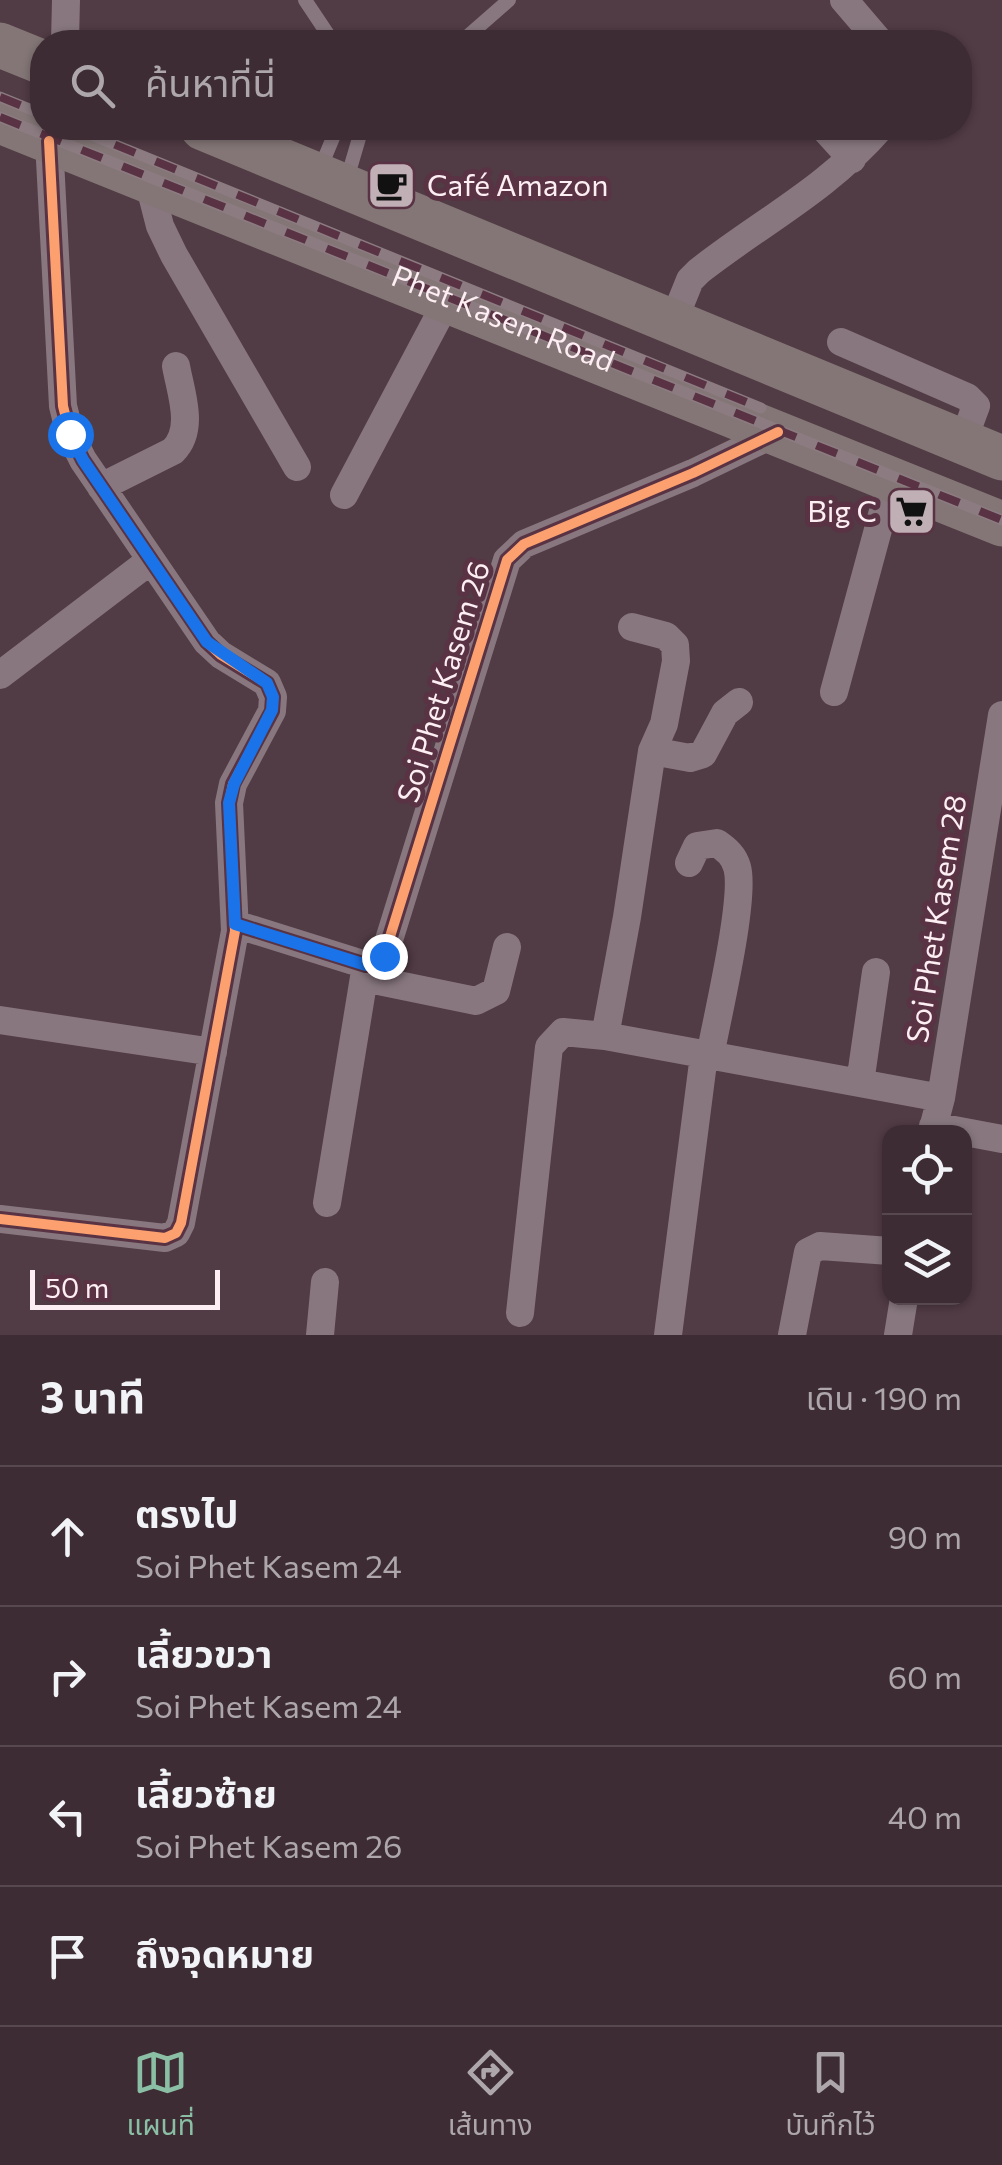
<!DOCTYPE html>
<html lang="th">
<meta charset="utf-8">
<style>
body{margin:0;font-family:Commissioner,"Noto Sans Thai",sans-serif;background:#48383f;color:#f1f3f6}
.controls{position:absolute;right:30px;bottom:30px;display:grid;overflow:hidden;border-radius:20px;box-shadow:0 2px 8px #0004}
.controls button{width:90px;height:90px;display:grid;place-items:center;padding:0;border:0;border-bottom:2px solid #56484e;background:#3d2c33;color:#f1f3f6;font:50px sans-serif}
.scale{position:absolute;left:30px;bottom:25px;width:190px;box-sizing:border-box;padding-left:10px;border:5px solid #fdeef3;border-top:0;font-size:28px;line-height:35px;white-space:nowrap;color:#fdeef3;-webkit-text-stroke:8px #593343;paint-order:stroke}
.stop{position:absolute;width:30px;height:30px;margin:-22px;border:8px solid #1a73e8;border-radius:50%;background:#fff}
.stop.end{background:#1a73e8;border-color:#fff;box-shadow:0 2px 10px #0008}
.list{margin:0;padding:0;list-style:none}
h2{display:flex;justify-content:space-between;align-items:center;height:130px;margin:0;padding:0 40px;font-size:42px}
h2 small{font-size:32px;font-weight:400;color:#ada7ac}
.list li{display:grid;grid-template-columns:65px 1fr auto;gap:30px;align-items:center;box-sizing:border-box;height:140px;padding:0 40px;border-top:2px solid #56484e}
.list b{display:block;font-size:38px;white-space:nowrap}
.list p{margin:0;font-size:32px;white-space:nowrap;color:#ada7ac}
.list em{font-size:32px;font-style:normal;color:#ada7ac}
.icon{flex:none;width:55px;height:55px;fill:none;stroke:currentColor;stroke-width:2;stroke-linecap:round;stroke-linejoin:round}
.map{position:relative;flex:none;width:1002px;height:1335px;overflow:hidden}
.search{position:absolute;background:#3d2c33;box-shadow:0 2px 8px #0004;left:30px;right:30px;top:30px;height:110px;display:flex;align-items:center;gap:25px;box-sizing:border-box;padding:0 35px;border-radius:40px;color:#ada7ac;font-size:38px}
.sheet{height:690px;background:#3d2c33}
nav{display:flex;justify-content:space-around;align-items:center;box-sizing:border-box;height:140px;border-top:2px solid #56484e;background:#3d2c33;font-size:28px;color:#ada7ac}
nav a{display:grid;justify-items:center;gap:5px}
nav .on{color:#8abfa5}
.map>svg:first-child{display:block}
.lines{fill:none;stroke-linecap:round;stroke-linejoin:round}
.lane{stroke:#88777f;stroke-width:14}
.street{stroke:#88777f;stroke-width:28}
.primary{stroke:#847677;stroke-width:45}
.rail-casing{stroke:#8c7c82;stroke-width:11}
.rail{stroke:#593343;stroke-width:8;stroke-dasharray:22;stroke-linecap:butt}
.cycleway-casing{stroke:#593343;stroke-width:16}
.cycleway{stroke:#fca06f;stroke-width:10}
.route{stroke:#1a73e8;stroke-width:12}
.labels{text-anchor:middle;stroke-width:10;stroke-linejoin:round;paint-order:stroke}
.poi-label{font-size:30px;fill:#fdeef3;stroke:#593343;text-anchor:start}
.street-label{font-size:30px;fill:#fdeef3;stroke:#593343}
</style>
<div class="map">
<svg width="1002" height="1335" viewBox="0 0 1002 1335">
<rect width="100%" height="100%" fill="#513b44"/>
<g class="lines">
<!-- lane -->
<path class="lane" d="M305 0 333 42
M461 42 509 0
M320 169 337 128
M347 179 362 128"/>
<!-- street -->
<path class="street" d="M844 0 880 42
M65 42 66 0
M824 128 852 159
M148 179 160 226 174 255 297 467
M673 322 690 280 699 271C763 221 826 190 880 128
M841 342 967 397 976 406 963 441
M101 487 173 451C195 429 181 394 176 366
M344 495 448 299
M0 675 151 560
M834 692 892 478
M652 751 690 758 703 754 725 713 739 702
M689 863 697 846 717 843C727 850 734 856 737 867 746 897 717 1018 710 1056
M235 924 366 965 375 964 384 956 507 560 524 544 693 473 778 432
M364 978 476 1001 496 991 507 947
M0 1020 213 1052
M605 1036 627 917 652 751 664 724 676 661 675 645 666 636 632 627
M860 1083 876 972
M933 1126 1002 1139
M932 1132 941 1098 1002 715
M327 1203 366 965
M0 1219 165 1238 176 1233 181 1223 235 931 229 803 233 784 272 711 273 697 267 683 221 655 207 642 83 460 70 434 63 406 49 141
M520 1313 549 1047 563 1032 605 1036 941 1098
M320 1335 325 1282
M668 1335 704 1055
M792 1335 808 1252 820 1246 890 1251
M898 1335 904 1298"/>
<!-- primary -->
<path class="primary" d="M0 45 42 62
M0 121 1002 524
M203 128 1002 458"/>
<defs>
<g id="rail">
<path d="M0 97 42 114"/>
<path id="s1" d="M0 117 1002 520"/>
<path d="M74 128 761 408"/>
</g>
</defs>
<!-- rail casing -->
<use href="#rail" class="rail-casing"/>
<!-- rail -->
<use href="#rail" class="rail"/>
<defs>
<path id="cycleway" d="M235 924 366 965 375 964 384 956 507 560 524 544 693 473 778 432
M0 1219 165 1238 176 1233 181 1223 235 931 229 803 233 784 272 711 273 697 267 683 221 655 207 642 83 460 70 434 63 406 49 141"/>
</defs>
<!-- cycleway casing -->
<use href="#cycleway" class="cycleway-casing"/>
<!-- cycleway -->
<use href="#cycleway" class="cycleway"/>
</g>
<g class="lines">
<!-- route -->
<path class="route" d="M70 434 83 460 207 642 267 683 273 697 272 710 234 784 229 803 235 924 366 965 375 964 384 956"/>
</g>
<!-- icons -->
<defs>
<symbol id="cafe-square" viewBox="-11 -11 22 22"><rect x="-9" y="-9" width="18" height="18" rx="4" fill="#c1afb6" stroke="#593343"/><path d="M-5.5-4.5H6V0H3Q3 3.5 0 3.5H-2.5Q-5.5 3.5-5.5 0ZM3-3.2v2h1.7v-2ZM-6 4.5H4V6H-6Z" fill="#111"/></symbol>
<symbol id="supermarket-square" viewBox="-11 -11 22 22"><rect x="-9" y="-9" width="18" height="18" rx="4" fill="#c1afb6" stroke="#593343"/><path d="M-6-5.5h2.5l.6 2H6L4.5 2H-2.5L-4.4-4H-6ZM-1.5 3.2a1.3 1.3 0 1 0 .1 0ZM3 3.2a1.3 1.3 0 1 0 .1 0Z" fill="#111"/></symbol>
</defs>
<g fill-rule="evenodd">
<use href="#cafe-square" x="364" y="158" width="55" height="55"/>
<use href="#supermarket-square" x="884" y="484" width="55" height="55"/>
</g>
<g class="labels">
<!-- poi labels -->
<g class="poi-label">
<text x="427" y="196">Café Amazon</text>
<text x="877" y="522" text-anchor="end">Big C</text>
</g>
<!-- street labels -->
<g class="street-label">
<text dy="10" stroke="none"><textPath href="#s1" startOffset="542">Phet Kasem Road</textPath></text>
<text transform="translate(444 682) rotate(-73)" y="10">Soi Phet Kasem 26</text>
<text transform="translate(937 919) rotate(-81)" y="10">Soi Phet Kasem 28</text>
</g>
</g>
</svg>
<div class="controls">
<button><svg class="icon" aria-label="locate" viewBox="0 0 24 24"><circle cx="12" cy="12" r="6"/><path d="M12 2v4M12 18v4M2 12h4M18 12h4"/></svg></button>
<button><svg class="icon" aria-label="layers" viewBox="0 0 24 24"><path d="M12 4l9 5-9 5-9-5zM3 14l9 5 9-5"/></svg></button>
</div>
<div class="scale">50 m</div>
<div class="stop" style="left:70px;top:434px"></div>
<div class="stop end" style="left:384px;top:956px"></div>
<div class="search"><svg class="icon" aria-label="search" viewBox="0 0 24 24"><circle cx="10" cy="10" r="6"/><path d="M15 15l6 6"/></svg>ค้นหาที่นี่</div>
</div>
<section class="sheet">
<h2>3 นาที<small>เดิน · 190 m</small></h2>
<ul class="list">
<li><svg class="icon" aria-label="ahead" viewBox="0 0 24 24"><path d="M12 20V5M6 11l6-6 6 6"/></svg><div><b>ตรงไป</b><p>Soi Phet Kasem 24</p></div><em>90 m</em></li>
<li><svg class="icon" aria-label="right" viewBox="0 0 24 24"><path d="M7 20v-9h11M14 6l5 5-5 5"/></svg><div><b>เลี้ยวขวา</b><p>Soi Phet Kasem 24</p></div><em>60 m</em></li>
<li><svg class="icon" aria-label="left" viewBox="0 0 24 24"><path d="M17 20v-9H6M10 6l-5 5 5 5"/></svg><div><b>เลี้ยวซ้าย</b><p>Soi Phet Kasem 26</p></div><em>40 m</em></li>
<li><svg class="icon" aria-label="arrive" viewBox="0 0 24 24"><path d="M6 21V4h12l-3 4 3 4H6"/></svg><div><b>ถึงจุดหมาย</b></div></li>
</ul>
</section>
<nav>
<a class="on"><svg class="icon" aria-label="map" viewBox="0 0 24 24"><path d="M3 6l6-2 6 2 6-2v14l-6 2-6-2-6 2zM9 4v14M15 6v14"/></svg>แผนที่</a>
<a><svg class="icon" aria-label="directions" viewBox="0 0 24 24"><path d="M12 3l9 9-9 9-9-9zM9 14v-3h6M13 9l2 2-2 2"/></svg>เส้นทาง</a>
<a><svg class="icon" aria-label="saved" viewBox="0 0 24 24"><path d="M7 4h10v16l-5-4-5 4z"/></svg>บันทึกไว้</a>
</nav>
